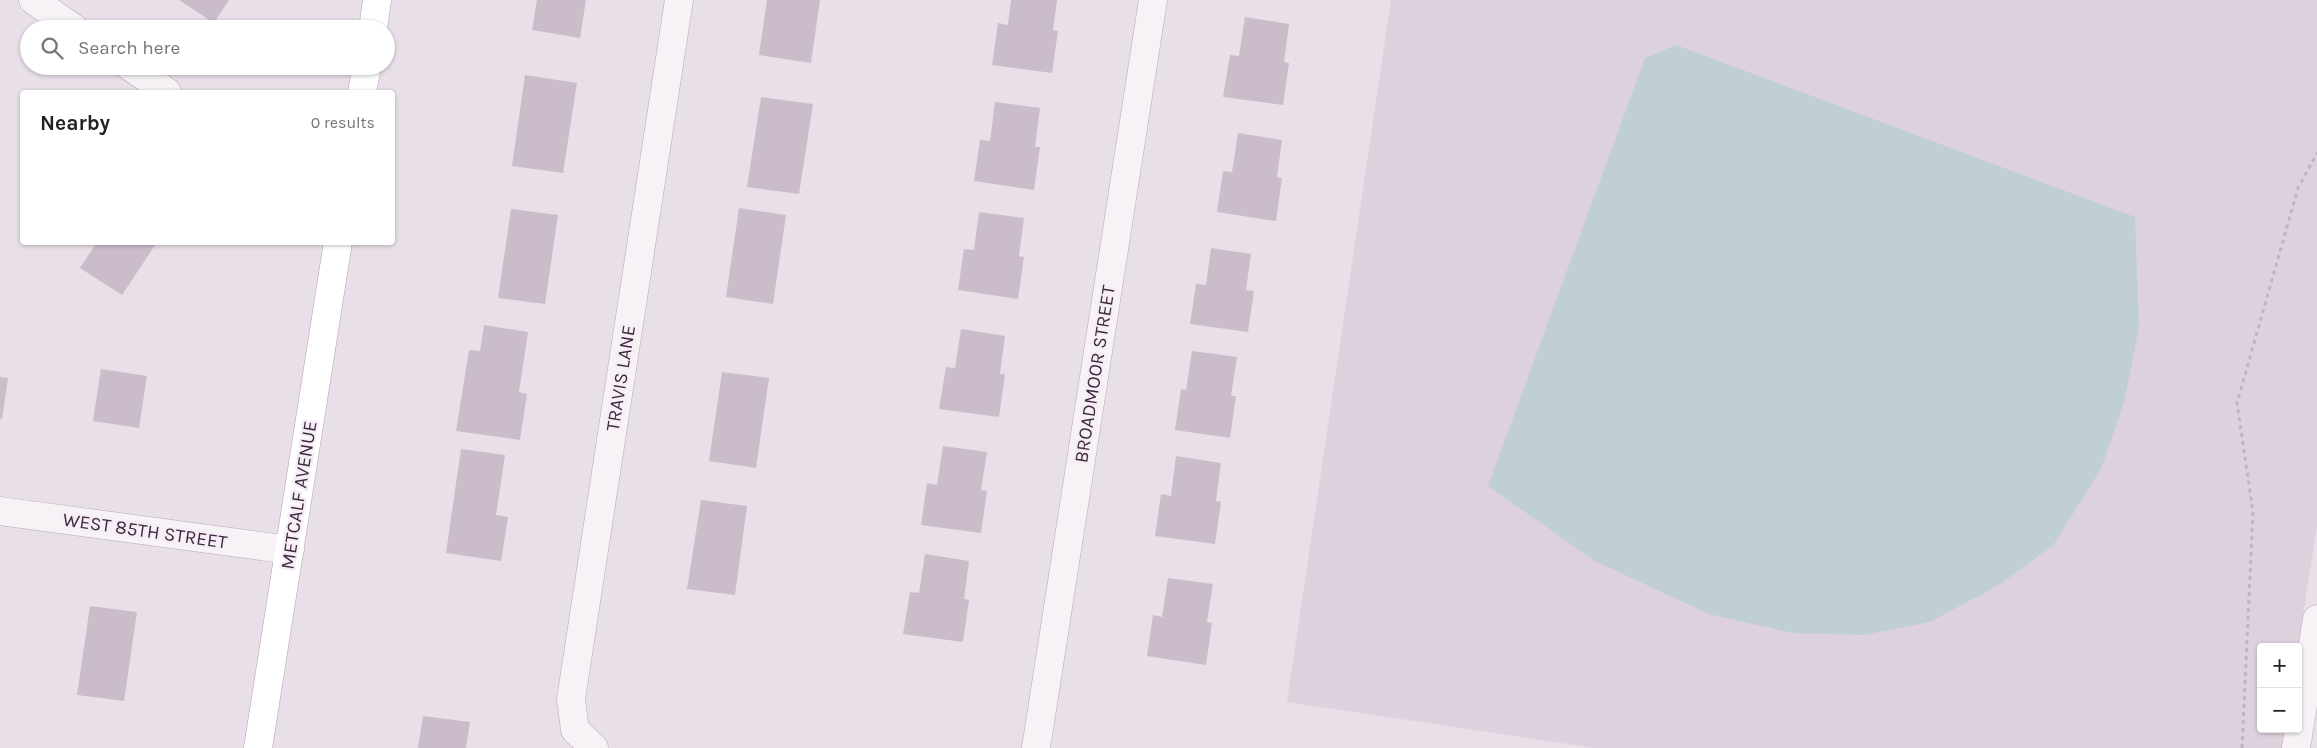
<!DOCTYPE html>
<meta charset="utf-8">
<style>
body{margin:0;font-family:Karla,sans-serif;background:#f6f6f6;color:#222}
.controls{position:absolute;right:15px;bottom:15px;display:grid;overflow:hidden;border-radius:5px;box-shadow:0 1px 4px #0004}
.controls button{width:45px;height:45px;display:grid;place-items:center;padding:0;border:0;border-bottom:1px solid #e0e0e0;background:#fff;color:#222;font:25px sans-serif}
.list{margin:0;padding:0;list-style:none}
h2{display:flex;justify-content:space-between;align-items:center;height:65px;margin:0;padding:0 20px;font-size:21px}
h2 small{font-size:16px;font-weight:400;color:#767676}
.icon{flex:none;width:28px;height:28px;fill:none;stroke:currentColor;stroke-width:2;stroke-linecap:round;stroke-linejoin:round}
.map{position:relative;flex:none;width:2317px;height:748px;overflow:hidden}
.search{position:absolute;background:#fff;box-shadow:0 1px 4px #0004;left:20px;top:20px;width:375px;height:55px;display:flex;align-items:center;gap:12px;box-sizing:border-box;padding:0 18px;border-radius:28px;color:#767676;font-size:19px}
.panel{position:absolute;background:#fff;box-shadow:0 1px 4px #0004;left:20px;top:90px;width:375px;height:155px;border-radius:5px}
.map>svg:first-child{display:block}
.built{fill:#ddd1dd}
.green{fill:#c0cfd2}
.building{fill:#cbbcca}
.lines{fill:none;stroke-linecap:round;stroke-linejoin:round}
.minor-casing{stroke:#b5a8b5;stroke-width:29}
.major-casing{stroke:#b49eb3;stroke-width:29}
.path{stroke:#bfb5bf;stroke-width:3;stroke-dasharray:4 4;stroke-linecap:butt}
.minor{stroke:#f6f2f6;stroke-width:28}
.major{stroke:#fff;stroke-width:28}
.labels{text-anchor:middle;stroke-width:5;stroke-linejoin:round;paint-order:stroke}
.street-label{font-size:19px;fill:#3f283e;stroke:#f6eef6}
</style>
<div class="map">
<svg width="2317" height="748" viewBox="0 0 2317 748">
<rect width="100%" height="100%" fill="#e8dfe8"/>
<!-- built -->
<path class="built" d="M1391 0H2317V526L2298 647H2261V729H2285L2282 748H1594L1287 702Z"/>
<!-- green -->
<path class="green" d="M1676 45 2135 217 2139 327 2124 403 2101 469 2054 544 1999 585 1930 622 1864 635 1792 633 1709 614 1593 560 1488 486 1645 58Z"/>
<!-- building -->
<path class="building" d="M179 0H229L214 23Z
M537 0H586L580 38 532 30Z
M767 0H820L811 63 759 55Z
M1011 0H1057L1053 30 1058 31 1052 73 992 65 998 23 1008 25Z
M1245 17 1289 24 1284 62 1289 63 1283 105 1223 97 1230 55 1239 56Z
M525 75 577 83 563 173 512 166Z
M761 97 813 104 799 194 747 187Z
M995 102 1040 108 1035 147H1040L1034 190 974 181 980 140 990 141Z
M1238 133 1282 140 1277 177 1282 178 1276 221 1217 212 1223 171 1232 172Z
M739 208 786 215 773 304 726 297Z
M511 209 558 215 545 304 498 298Z
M979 212 1024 218 1019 256 1024 257 1018 299 958 290 964 249 974 250Z
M97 242H157L122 295 80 268Z
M1211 248 1251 254 1246 290 1254 291 1248 332 1190 324 1196 284 1206 285Z
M484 325 528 332 519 392 527 394 520 440 456 431 469 350 480 351Z
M961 329 1005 336 1000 374H1005L999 417 939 409 946 367 955 368Z
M1192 351 1237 357 1231 396H1236L1230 438 1175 430 1181 389 1186 390Z
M101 369 147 376 139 428 93 421Z
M722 372 769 378 756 468 709 461Z
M0 377 8 378 2 419H0Z
M943 446 987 452 981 490 987 491 981 533 921 525 927 483 937 485Z
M461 449 505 455 496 515 508 517 501 561 446 553Z
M1176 456 1221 463 1216 501 1221 502 1215 544 1155 536 1161 494 1171 496Z
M701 500 747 506 735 595 687 589Z
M925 554 969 561 964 599 969 600 963 642 903 634 910 592 919 593Z
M1168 578 1213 584 1207 622 1212 623 1206 665 1147 656 1153 615 1162 617Z
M90 606 137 612 124 701 77 695Z
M423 716 470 722 466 748H418Z"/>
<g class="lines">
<defs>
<path id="minor" d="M33 0 75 29
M129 66 167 92
M0 511 290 550
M594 748 575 730 571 699 679 0
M1036 748 1153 0
M2296 748 2317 619"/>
<path id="major" d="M373 29 377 0
M362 92 367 66
M258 748 338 242"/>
</defs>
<!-- minor casing -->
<use href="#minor" class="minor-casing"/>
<!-- major casing -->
<use href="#major" class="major-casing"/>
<!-- path -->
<path class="path" d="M2242 748 2253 512 2237 403 2298 188 2317 153"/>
<!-- minor -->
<use href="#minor" class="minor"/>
<!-- major -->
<use href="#major" class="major"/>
</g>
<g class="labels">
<!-- street labels -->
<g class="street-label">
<text transform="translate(1094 374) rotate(-81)" y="7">BROADMOOR STREET</text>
<text transform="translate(620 378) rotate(-81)" y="7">TRAVIS LANE</text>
<text transform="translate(298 495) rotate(-81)" y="7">METCALF AVENUE</text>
<text transform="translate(145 530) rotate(8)" y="7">WEST 85TH STREET</text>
</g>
</g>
</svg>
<div class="controls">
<button>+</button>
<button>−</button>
</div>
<div class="search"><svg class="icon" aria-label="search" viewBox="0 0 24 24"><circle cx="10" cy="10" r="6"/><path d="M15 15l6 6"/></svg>Search here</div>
<section class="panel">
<h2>Nearby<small>0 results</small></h2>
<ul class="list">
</ul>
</section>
</div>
